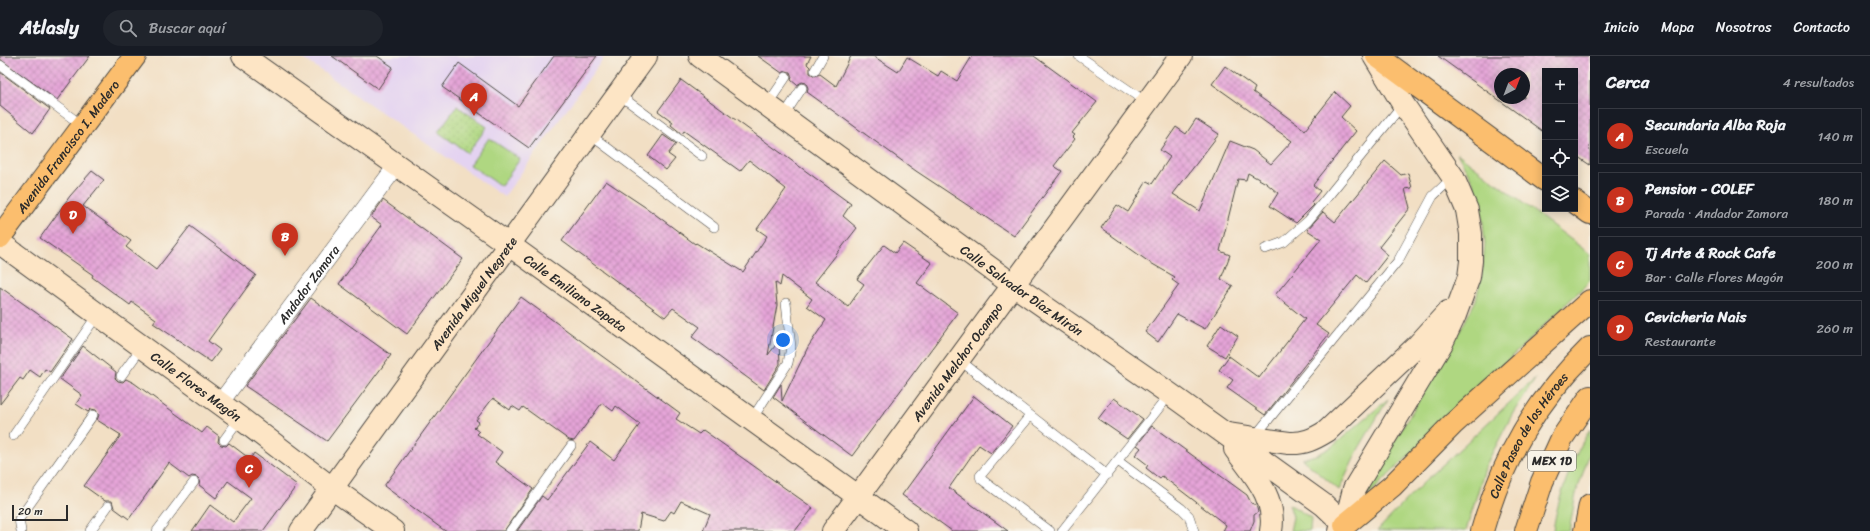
<!DOCTYPE html>
<html lang="es">
<meta charset="utf-8">
<style>
body{margin:0;font-family:Sriracha,sans-serif;background:#20242c;color:#f1f3f6}
.controls{position:absolute;right:12px;top:12px;display:grid;overflow:hidden;border-radius:0px;box-shadow:0 2px 10px #0003}
.controls button{width:36px;height:36px;display:grid;place-items:center;padding:0;border:0;border-bottom:1px solid #363941;background:#171b24;color:#f1f3f6;font:20px sans-serif}
.compass{position:absolute;left:1494px;top:12px;width:36px;height:36px;border-radius:50%;background:#171b24;box-shadow:0 2px 10px #0003;rotate:42deg}
.scale{position:absolute;left:12px;bottom:10px;width:56px;box-sizing:border-box;padding-left:4px;border:2px solid #2b2b2b;border-top:0;font-size:11px;line-height:14px;white-space:nowrap;color:#2b2b2b;-webkit-text-stroke:3px #f7f3e8;paint-order:stroke}
.you{position:absolute;left:783px;top:284px;width:14px;height:14px;margin:-10px;border:3px solid #fff;border-radius:50%;background:#1a73e8;box-shadow:0 0 0 6px #1a73e833}
.badge{display:grid;place-items:center;width:26px;height:26px;border-radius:50%;background:#c8321e;color:#fff;font-size:13px;font-weight:700}
.pin{position:absolute;translate:-50% -33px;filter:drop-shadow(0 1px 2px #0008)}
.pin::after{content:'';position:absolute;top:21px;width:14px;height:12px;background:inherit;clip-path:polygon(0 0,100% 0,50% 100%)}
.list{margin:0;padding:0;list-style:none}
h2{display:flex;justify-content:space-between;align-items:center;height:52px;margin:0;padding:0 16px;font-size:17px}
h2 small{font-size:13px;font-weight:400;color:#9ea1a6}
.list li{display:grid;grid-template-columns:26px 1fr auto;gap:12px;align-items:center;box-sizing:border-box;height:56px;margin:0 8px 8px;padding:0 8px;border:1px solid #363941;border-radius:0px}
.list b{display:block;font-size:15px;white-space:nowrap}
.list p{margin:0;font-size:13px;white-space:nowrap;color:#9ea1a6}
.list em{font-size:13px;font-style:normal;color:#9ea1a6}
.icon{flex:none;width:22px;height:22px;fill:none;stroke:currentColor;stroke-width:2;stroke-linecap:round;stroke-linejoin:round}
.map{position:relative;flex:none;width:1590px;height:475px;overflow:hidden}
header{display:flex;align-items:center;gap:24px;box-sizing:border-box;height:56px;padding:0 20px;background:#171b24;border-bottom:1px solid #363941}
header strong{font-size:19px}
nav{display:flex;gap:22px;margin-inline-start:auto;font-size:14px}
.search{width:280px;height:36px;background:#20242c;display:flex;align-items:center;gap:10px;box-sizing:border-box;padding:0 14px;border-radius:22px;color:#9ea1a6;font-size:15px}
main{display:flex}
aside{flex:1;background:#171b24}
.map>svg:first-child{display:block}
.built{fill:#e4d3f1}
.grass{fill:#afd781;stroke:#6d8156}
.park{fill:url(#park-dots);stroke:#6d8156}
.building{fill:url(#building-cross-hatch);fill-rule:evenodd}
.lines{fill:none;stroke-linecap:round;stroke-linejoin:round}
.lane-casing{stroke:#494642;stroke-width:10}
.street-casing{stroke:#494642;stroke-width:18}
.secondary-casing{stroke:#494642;stroke-width:24}
.primary-casing{stroke:#494642;stroke-width:24}
.highway-casing{stroke:#494642;stroke-width:24}
.lane{stroke:#fff;stroke-width:9}
.street{stroke:#fff;stroke-width:17}
.secondary{stroke:#fde5c5;stroke-width:22}
.primary{stroke:#fbbe6e;stroke-width:22}
.highway{stroke:#fbbe6e;stroke-width:22}
.labels{text-anchor:middle;stroke-width:3;stroke-linejoin:round;paint-order:stroke}
.shield{fill:#f7f3e8;stroke:#686764;stroke-width:1}
.shield-label{font-size:12px;font-weight:bold;fill:#2b2b2b}
.street-label{font-size:13px;fill:#2b2b2b;stroke:#f7f3e8}
</style>
<header>
<strong>Atlasly</strong>
<div class="search"><svg class="icon" aria-label="search" viewBox="0 0 24 24"><circle cx="10" cy="10" r="6"/><path d="M15 15l6 6"/></svg>Buscar aquí</div>
<nav><a>Inicio</a><a>Mapa</a><a>Nosotros</a><a>Contacto</a></nav>
</header>
<main>
<div class="map">
<svg width="1590" height="475" viewBox="0 0 1590 475">
<defs>
<pattern id="park-dots" width="8" height="8" patternUnits="userSpaceOnUse"><rect width="8" height="8" fill="#afd781"/><path d="M2 2h.1M6 6h.1" fill="none" stroke="#97b970" stroke-width="1.8" stroke-linecap="round"/></pattern>
<pattern id="building-cross-hatch" width="8" height="8" patternUnits="userSpaceOnUse"><rect width="8" height="8" fill="#e5a4d8"/><path d="M0 0l8 8M0 8l8-8" fill="none" stroke="#ba86af"/></pattern>
</defs>
<rect width="100%" height="100%" fill="#f7f3e8"/>
<filter id="ink" filterUnits="userSpaceOnUse"><feTurbulence type="fractalNoise" baseFrequency=".025" numOctaves="2"/><feDisplacementMap in="SourceGraphic" scale="8" xChannelSelector="R" yChannelSelector="G"/><feConvolveMatrix kernelMatrix="1 2 1 2 8 2 1 2 1" color-interpolation-filters="sRGB"/></filter>
<filter id="wash" filterUnits="userSpaceOnUse"><feTurbulence type="fractalNoise" baseFrequency=".012" numOctaves="4" result="noise"/><feDisplacementMap in="SourceGraphic" scale="16" xChannelSelector="R" yChannelSelector="G"/><feGaussianBlur stdDeviation="0.9" result="paint"/><feColorMatrix in="noise" values="0 0 0 0 0 0 0 0 0 0 0 0 0 0 0 0 0 1.4 0 .05"/><feComposite in="paint" operator="in"/></filter>
<g filter="url(#wash)">
<rect width="100%" height="100%" fill="#f2dfc4"/>
<!-- built -->
<path class="built" d="M300 0H605L504 141Z"/>
<!-- grass -->
<path class="grass" d="M489 82 520 103 501 130 470 109Z
M1457 97 1590 198V225L1364 443 1362 440 1459 277 1476 244 1482 216 1485 188 1482 158 1474 128Z
M1536 322 1513 357 1486 409 1466 475H1377L1423 427Z
M1388 343 1359 392 1339 434 1302 403 1319 398 1333 390Z
M1590 373V396L1576 438 1569 475H1553C1557 443 1573 401 1590 373Z
M1289 448 1311 462 1310 475H1290L1293 461Z"/>
<!-- park -->
<path class="park" d="M457 50 487 71 468 97 438 76Z"/>
<g id="blocks">
<!-- building -->
<path class="building" d="M0 0H90L57 44 0 3Z
M332 0H377L393 11 378 33Z
M554 0H597L529 92 442 31 459 7 518 50Z
M758 0H811L807 8 810 11V17L815 20 820 18 836 30 851 0H873L898 16 907 1 938 20 941 15 957 25 972 0H1034L1097 46 1072 77 1075 79 1073 81 1075 83 1054 110 1062 115 1014 180 916 115 807 36 808 32 806 27 802 26 797 29 791 24 792 21 790 16 786 15 782 17Z
M1438 0H1590V109L1575 99V15H1545V77ZM1500 18H1524V42H1500Z
M1225 10 1255 32 1253 36 1305 74 1335 36 1350 50 1341 61 1356 75 1313 129 1320 135 1311 146 1314 149 1296 167 1270 150 1278 137 1266 127 1248 117 1246 124 1238 123 1220 195 1230 199 1221 223 1233 230 1205 273 1177 258 1158 286 1145 276 1179 229 1172 224 1175 221 1149 206 1101 172 1117 149 1128 156 1147 125 1152 128 1170 101 1160 94 1176 71 1186 78 1196 63 1219 78 1173 138 1200 155 1230 85 1253 94 1271 108 1292 85 1212 28Z
M0 16 50 53 33 77 0 50Z
M681 24 851 148 843 160 857 172 815 226 848 251 864 228 857 223 884 189 895 197 903 187 932 207 917 227 958 257 852 400 773 341 781 328 782 345 808 291 826 264 807 250 812 243 782 220 780 230 775 226 777 249 768 299 779 285 780 308 764 334 692 281 700 271 673 252 665 261 562 185 606 125 648 153 695 188 696 187 743 216 767 180 757 173 786 133 749 104 740 115 684 75 682 78 671 69 673 66 658 55Z
M663 79 676 88 668 98 675 103 666 114 648 100Z
M1385 105 1401 119 1408 117 1412 132 1405 133 1410 152 1379 191 1388 199 1366 227 1357 219 1316 269 1329 278 1265 359 1227 332 1233 324 1219 314 1229 300 1259 322 1305 263 1275 239 1321 183 1307 174 1323 156 1335 166Z
M92 115 104 124 83 150 131 185 126 191 156 214 190 170 256 219 208 285 220 294 211 306 153 267 156 263 132 246 130 249 92 221 93 219 40 182 70 140Z
M383 144 463 203 407 278 339 228 382 169 371 161Z
M0 231 73 283 50 316 45 313 40 321 30 314 23 324 20 322 0 348Z
M521 241 680 357 676 363 699 378 703 374 813 452 795 475H703L710 458 681 445 674 457 671 455 664 465 641 458 638 475H517L542 440 547 444 590 386 614 404 640 368 616 350 613 355 602 347 574 385 569 384 523 351 520 355 512 350 510 354 493 342 476 364 479 366 474 372 479 376 477 378 502 396 495 406 533 433 504 475H445L384 430Z
M311 242 391 299 327 385 245 330Z
M1221 268 1238 280 1225 301 1207 290Z
M83 290 116 316 115 322 118 325 123 326 126 323 134 327 202 377 207 371 219 380 218 386 221 389 226 390 229 387 250 403 254 397 297 429 263 475H192L210 449 233 466 251 442 228 425 216 442 199 429 200 424 197 421 192 420 189 422 169 407 129 463 114 452 112 445H105L84 430 121 379 97 364 99 359 96 354 91 353 88 356 76 348 82 339 60 323Z
M974 340 1012 370 991 397 979 389 949 432 1008 475H952L902 439Z
M1114 342 1143 363 1127 383 1098 363Z
M1152 370 1247 439 1251 447 1256 449 1258 456 1254 459V465L1250 475H1223L1226 469 1162 420 1160 423 1146 412 1148 409 1135 399 1141 392 1137 389Z"/>
</g>
</g>
<g filter="url(#ink)">
<use href="#blocks" fill-opacity="0" stroke="#494642" stroke-width="1"/>
<g class="lines">
<defs>
<path id="lane" d="M1079 0 1146 46
M0 9 83 70
M815 14 823 0
M618 38 702 100
M767 49 786 21
M783 61 802 32
M589 78 714 171
M1265 193 1284 186 1308 165 1403 48
M958 303 1107 419
M121 320 142 291
M1030 360 980 420 981 423 1050 475
M752 363 788 307 791 291 786 247
M13 380 98 258
M1255 380 1398 205 1433 140 1453 121
M224 384 240 362
M1118 405 1181 452 1189 460 1194 475
M21 475 19 463 93 359
M90 475 108 450
M157 475 194 426
M510 475 571 390
M1062 475 1170 338"/>
<g id="street">
<path id="s1" d="M220 347 397 109"/>
</g>
<g id="secondary">
<path id="s2" d="M243 0 508 188 906 475"/>
<path id="s3" d="M700 0 1012 228 1170 338 1324 449 1345 469"/>
<path id="s4" d="M0 187 240 362 333 433 393 475"/>
<path d="M1227 378 1289 387C1304 388 1314 383 1327 375L1417 290 1448 256"/>
<path d="M1235 393C1253 418 1277 442 1271 475"/>
<path id="s5" d="M301 475 646 0"/>
<path id="s6" d="M833 475 1181 0"/>
<path d="M1340 475 1345 469 1354 433 1442 287 1455 259 1469 221 1471 205V178L1467 154 1453 121 1403 48 1374 0"/>
</g>
<g id="primary">
<path d="M1377 0 1545 124"/>
<path d="M1575 146 1590 157"/>
<path id="s7" d="M0 181 135 0"/>
<path id="s8" d="M1482 475C1503 401 1535 346 1590 292"/>
</g>
<path id="highway" d="M1345 469 1392 430 1453 368 1590 245
M1526 475 1542 426 1562 382 1590 341
M1585 475 1590 449"/>
</defs>
<!-- lane casing -->
<use href="#lane" class="lane-casing"/>
<!-- street casing -->
<use href="#street" class="street-casing"/>
<!-- secondary casing -->
<use href="#secondary" class="secondary-casing"/>
<!-- primary casing -->
<use href="#primary" class="primary-casing"/>
<!-- highway casing -->
<use href="#highway" class="highway-casing"/>
<!-- lane -->
<use href="#lane" class="lane"/>
<!-- street -->
<use href="#street" class="street"/>
<!-- secondary -->
<use href="#secondary" class="secondary"/>
<!-- primary -->
<use href="#primary" class="primary"/>
<!-- highway -->
<use href="#highway" class="highway"/>
</g>
</g>
<g class="labels">
<!-- shield labels -->
<rect class="shield" x="1528" y="395" width="48" height="20" rx="3"/>
<g class="shield-label">
<text x="1552" y="409">MEX 1D</text>
</g>
<!-- street labels -->
<g class="street-label">
<text dy="5" stroke="none"><textPath href="#s7" startOffset="113">Avenida Francisco I. Madero</textPath></text>
<text dy="5" stroke="none"><textPath href="#s1" startOffset="148">Andador Zamora</textPath></text>
<text dy="5" stroke="none"><textPath href="#s3" startOffset="398">Calle Salvador Díaz Mirón</textPath></text>
<text dy="5" stroke="none"><textPath href="#s2" startOffset="408">Calle Emiliano Zapata</textPath></text>
<text dy="5" stroke="none"><textPath href="#s5" startOffset="294">Avenida Miguel Negrete</textPath></text>
<text dy="5" stroke="none"><textPath href="#s6" startOffset="210">Avenida Melchor Ocampo</textPath></text>
<text dy="5" stroke="none"><textPath href="#s4" startOffset="243">Calle Flores Magón</textPath></text>
<text dy="5" stroke="none"><textPath href="#s8" startOffset="107">Calle Paseo de los Héroes</textPath></text>
</g>
</g>
</svg>
<div class="controls">
<button>+</button>
<button>−</button>
<button><svg class="icon" aria-label="locate" viewBox="0 0 24 24"><circle cx="12" cy="12" r="6"/><path d="M12 2v4M12 18v4M2 12h4M18 12h4"/></svg></button>
<button><svg class="icon" aria-label="layers" viewBox="0 0 24 24"><path d="M12 4l9 5-9 5-9-5zM3 14l9 5 9-5"/></svg></button>
</div>
<svg class="compass" viewBox="-18 -18 36 36"><path d="M0-13l5 13h-10z" fill="#e53935"/><path d="M0 13l5-13h-10z" fill="#9ea1a6"/></svg>
<div class="scale">20 m</div>
<div class="you"></div>
<div class="pin badge" style="left:474px;top:60px">A</div>
<div class="pin badge" style="left:285px;top:200px">B</div>
<div class="pin badge" style="left:249px;top:432px">C</div>
<div class="pin badge" style="left:73px;top:178px">D</div>
</div>
<aside>
<h2>Cerca<small>4 resultados</small></h2>
<ul class="list">
<li><span class="badge">A</span><div><b>Secundaria Alba Roja</b><p>Escuela</p></div><em>140 m</em></li>
<li><span class="badge">B</span><div><b>Pension - COLEF</b><p>Parada · Andador Zamora</p></div><em>180 m</em></li>
<li><span class="badge">C</span><div><b>Tj Arte &amp; Rock Cafe</b><p>Bar · Calle Flores Magón</p></div><em>200 m</em></li>
<li><span class="badge">D</span><div><b>Cevicheria Nais</b><p>Restaurante</p></div><em>260 m</em></li>
</ul>
</aside>
</main>
